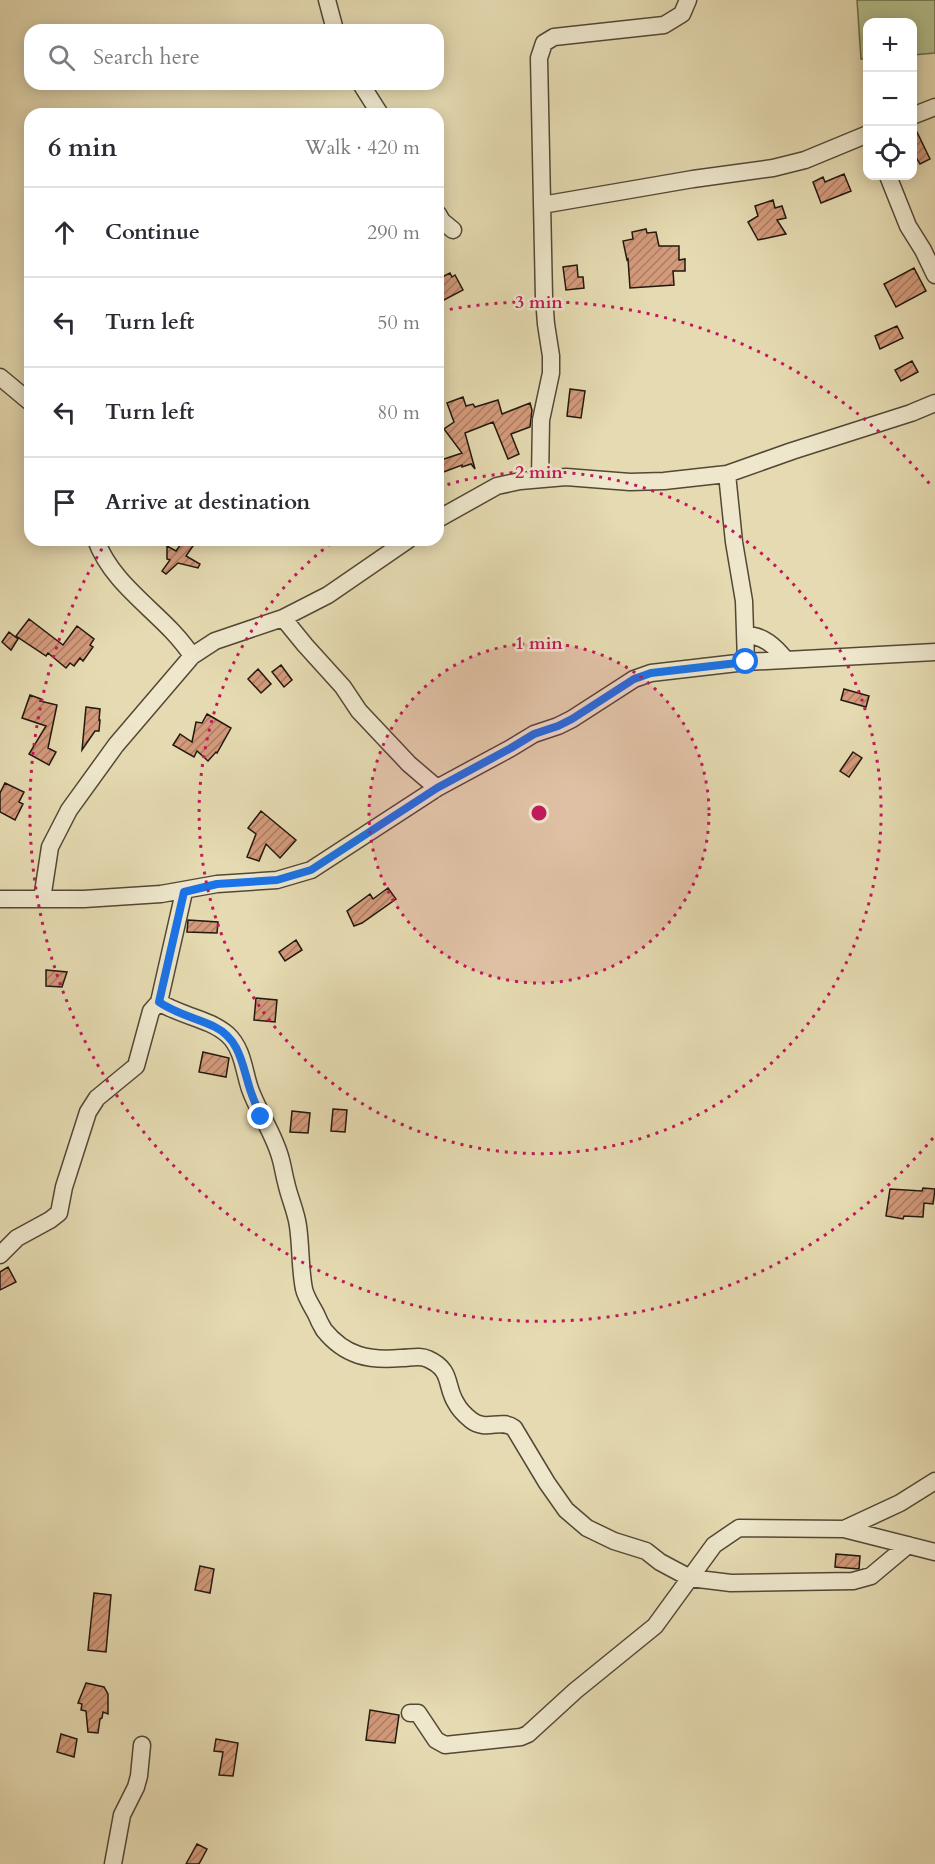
<!DOCTYPE html>
<meta charset="utf-8">
<style>
body{margin:0;font-family:Cardo,serif;background:#f7f7f7;color:#2b2b33}
.controls{position:absolute;right:18px;top:18px;display:grid;overflow:hidden;border-radius:12px;box-shadow:0 3px 15px #0003}
.controls button{width:54px;height:54px;display:grid;place-items:center;padding:0;border:0;border-bottom:2px solid #e1e1e2;background:#fff;color:#2b2b33;font:30px sans-serif}
.stop{position:absolute;width:18px;height:18px;margin:-14px;border:4px solid #1a73e8;border-radius:50%;background:#fff}
.stop.end{background:#1a73e8;border-color:#fff;box-shadow:0 2px 6px #0008}
.list{margin:0;padding:0;list-style:none}
h2{display:flex;justify-content:space-between;align-items:center;height:78px;margin:0;padding:0 24px;font-size:26px}
h2 small{font-size:20px;font-weight:400;color:#7c7c81}
.list li{display:grid;grid-template-columns:39px 1fr auto;gap:18px;align-items:center;box-sizing:border-box;height:90px;padding:0 24px;border-top:2px solid #e1e1e2}
.list b{display:block;font-size:22px;white-space:nowrap}
.list em{font-size:20px;font-style:normal;color:#7c7c81}
.icon{flex:none;width:33px;height:33px;fill:none;stroke:currentColor;stroke-width:2;stroke-linecap:round;stroke-linejoin:round}
.map{position:relative;flex:none;width:935px;height:1864px;overflow:hidden}
.search{position:absolute;background:#fff;box-shadow:0 3px 15px #0003;left:24px;top:24px;width:420px;height:66px;display:flex;align-items:center;gap:15px;box-sizing:border-box;padding:0 21px;border-radius:18px;color:#7c7c81;font-size:22px}
.panel{position:absolute;background:#fff;box-shadow:0 3px 15px #0003;left:24px;top:108px;width:420px;height:438px;border-radius:18px}
.map>svg:first-child{display:block}
.pitch{fill:#b4c08d;stroke:#6b6c4d;stroke-width:1.5}
.building{fill:url(#building-hatch);stroke:#22180d;stroke-width:1.5}
.lines{fill:none;stroke-linecap:round;stroke-linejoin:round}
.minor-casing{stroke:#534836;stroke-width:19}
.minor{stroke:#eee7cc;stroke-width:16}
.route{stroke:#1a73e8;stroke-width:8}
.ring{fill:none;stroke:#c2185b;stroke-width:3;stroke-dasharray:3 6}
.centre{fill:#c2185b;stroke:#eee7cc;stroke-width:3}
.ring-label{font-size:18px;text-anchor:middle;font-weight:bold;fill:#c2185b;stroke:#eee7cc;stroke-width:5;stroke-linejoin:round;paint-order:stroke}
</style>
<div class="map">
<svg width="935" height="1864" viewBox="0 0 935 1864">
<defs>
<pattern id="building-hatch" width="6" height="6" patternUnits="userSpaceOnUse" patternTransform="scale(1.5)"><rect width="6" height="6" fill="#d39a7b"/><path d="M-1 1l2-2M0 6l6-6M5 7l2-2" fill="none" stroke="#ab7d63"/></pattern>
</defs>
<rect width="100%" height="100%" fill="#e5dab1"/>
<filter id="stains"><feTurbulence type="fractalNoise" baseFrequency=".00333" numOctaves="4"/><feColorMatrix values="0 0 0 0 .2 0 0 0 0 .09 0 0 0 0 .02 0 0 0 .5 -.17"/></filter>
<radialGradient id="worn" r=".72"><stop offset=".6" stop-color="#630" stop-opacity="0"/><stop offset="1" stop-color="#630" stop-opacity=".3"/></radialGradient>
<!-- pitch -->
<path class="pitch" d="M857 0H935V53L913 55 912 22H868L867 58 861 59Z"/>
<!-- building -->
<path class="building" d="M912 126H914L930 159 920 164 912 150Z
M844 174 851 191 821 203 813 182 823 177 825 182Z
M773 200 775 208 782 206 786 218 777 220 786 234 758 240 748 222 758 216 755 206Z
M646 229 647 233 656 232 659 246H679V260L685 259V271H673L674 285 630 288 628 259 627 260 623 241 633 239 632 232Z
M577 265 578 277H583L584 288 566 290 563 267Z
M914 268 926 291 896 307 884 284Z
M450 273 452 277 455 275 463 290 444 300 438 288V279Z
M897 326 903 338 880 349 875 336Z
M912 361 918 372 901 381 895 370Z
M570 389 585 391 581 418 567 416Z
M463 397 466 406 473 404 475 407 498 400 502 414 530 403 532 410 530 427 511 434 519 454 508 459 493 422 465 433 475 469 471 464 462 467V465L441 473 438 461 462 453 444 429 454 422 447 403Z
M184 540 193 546 186 556 200 564 198 568 178 563 166 574 162 571 170 560 167 559V546L176 551Z
M29 619 63 645 77 626 94 639 90 645 93 647 83 661 80 658 74 666 70 663 66 668 48 653 46 656 16 636Z
M9 632 18 639 11 650 2 642Z
M281 665 292 680 284 687 272 672Z
M258 669 271 684 261 693 248 679Z
M844 689 869 696 866 707 841 700Z
M30 695 41 699 40 701 57 705 48 748 56 752 49 765 29 754 46 726 22 718Z
M86 707 100 709 99 720H100L99 731H95L82 750Z
M207 714 231 728 217 753 216 752 208 761 197 751 194 757 173 745 180 734 192 742 196 722 202 723Z
M853 752 862 758 849 777 840 771Z
M5 783 24 792 19 802 23 804 15 820 0 812V793Z
M261 811 296 840 280 858 266 844 259 861 247 857 256 834 248 828Z
M388 888 396 899 362 923 354 926 347 911 370 894 373 899Z
M188 920 218 922 217 933 187 932Z
M296 940 302 950 285 961 279 952Z
M46 970 67 972 62 987 46 986Z
M256 998 277 1000 275 1022 254 1020Z
M203 1052 229 1058 226 1077 199 1072Z
M333 1109 347 1110 345 1132 331 1131Z
M292 1111 310 1113 308 1133 290 1132Z
M923 1188 935 1189 933 1204 924 1203 923 1217 904 1216 903 1219 886 1216 890 1189 922 1191Z
M8 1267 16 1282 0 1290V1272Z
M836 1554 860 1556 859 1569 835 1567Z
M200 1566 214 1569 210 1593 195 1590Z
M94 1593 111 1595 106 1652 88 1650Z
M86 1683 104 1687 108 1694V1714L103 1712 102 1718 100 1719 98 1733 88 1732 86 1711 81 1710 82 1704 78 1703Z
M370 1710 399 1715 395 1743 366 1740Z
M61 1734 77 1739 74 1757 57 1752Z
M216 1739 238 1743 233 1776 219 1775 223 1752 214 1751Z
M197 1844 207 1849 199 1864H186Z"/>
<g class="lines">
<defs>
<path id="minor" d="M327 0 335 30
M361 84 380 114
M912 116 935 107
M888 176 908 226 923 250 935 275
M542 205 693 179 773 168 805 160 868 134
M438 214 442 221 453 230
M0 377 30 402
M727 474 734 542 744 601 746 662
M540 479 541 420 551 373V356L546 324 544 298 539 58 544 43 554 37 664 25 682 14 688 0
M438 519 497 486 520 481 566 477 630 482 664 481 727 474 792 451 911 413 935 403
M96 540C114 589 165 614 192 656
M283 618 305 645 343 687 359 711 409 764 437 788
M745 635C763 635 775 646 786 660
M184 892 159 1002C180 1016 209 1018 228 1035 243 1049 244 1072 250 1089 259 1114 275 1135 281 1160 283 1167 284 1175 286 1182 289 1197 296 1211 298 1226 301 1247 300 1269 304 1289 306 1298 312 1306 316 1314 318 1319 321 1325 324 1330 345 1356 369 1361 401 1358 410 1358 420 1355 428 1359 453 1370 445 1386 456 1403 459 1409 466 1416 471 1420 486 1432 501 1418 514 1428L547 1483 566 1510 587 1528 614 1541 646 1551 660 1562 690 1578 731 1583 853 1581 871 1576 908 1545
M0 899H84L161 894 217 884 277 880 311 870 437 788 511 748 534 734 558 726 572 719 634 679 651 673 746 662 935 652
M42 899 50 847 69 810 116 745 192 656 215 641 283 618 328 595 408 540
M0 1255 17 1238 50 1220 59 1213 64 1187 88 1112 97 1098 136 1066 151 1011 159 1002
M844 1529 900 1503 935 1481
M410 1713H418L436 1740 445 1745 521 1737 528 1734 575 1691 655 1626 714 1545 739 1528 844 1529 935 1552
M113 1864 122 1815 136 1787 139 1776 142 1745"/>
</defs>
<!-- minor casing -->
<use href="#minor" class="minor-casing"/>
<!-- minor -->
<use href="#minor" class="minor"/>
</g>
<g class="lines">
<!-- route -->
<path class="route" d="M261 1117C257 1107 252 1097 249 1086 242 1063 239 1039 215 1027 197 1018 176 1014 159 1002L184 892 217 884 277 880 311 870 437 788 511 748 534 734 558 726 572 719 634 679 651 673 746 662"/>
</g>
<!-- distance rings -->
<circle cx="539" cy="813" r="170" fill="#c2185b" fill-opacity=".12"/>
<g class="ring">
<circle cx="539" cy="813" r="170"/>
<path d="M439 487A341 341 0 1 1 334 541"/>
<path d="M933 1138A511 511 0 0 1 106 542M441 311A511 511 0 0 1 933 488"/>
</g>
<circle cx="539" cy="813" r="9" class="centre"/>
<g class="ring-label">
<text x="539" y="308">3 min</text>
<text x="539" y="478">2 min</text>
<text x="539" y="649">1 min</text>
</g>
<rect width="100%" height="100%" filter="url(#stains)"/>
<rect width="100%" height="100%" fill="url(#worn)"/>
</svg>
<div class="controls">
<button>+</button>
<button>−</button>
<button><svg class="icon" aria-label="locate" viewBox="0 0 24 24"><circle cx="12" cy="12" r="6"/><path d="M12 2v4M12 18v4M2 12h4M18 12h4"/></svg></button>
</div>
<div class="stop" style="left:746px;top:662px"></div>
<div class="stop end" style="left:261px;top:1117px"></div>
<div class="search"><svg class="icon" aria-label="search" viewBox="0 0 24 24"><circle cx="10" cy="10" r="6"/><path d="M15 15l6 6"/></svg>Search here</div>
<section class="panel">
<h2>6 min<small>Walk · 420 m</small></h2>
<ul class="list">
<li><svg class="icon" aria-label="ahead" viewBox="0 0 24 24"><path d="M12 20V5M6 11l6-6 6 6"/></svg><div><b>Continue</b></div><em>290 m</em></li>
<li><svg class="icon" aria-label="left" viewBox="0 0 24 24"><path d="M17 20v-9H6M10 6l-5 5 5 5"/></svg><div><b>Turn left</b></div><em>50 m</em></li>
<li><svg class="icon" aria-label="left" viewBox="0 0 24 24"><path d="M17 20v-9H6M10 6l-5 5 5 5"/></svg><div><b>Turn left</b></div><em>80 m</em></li>
<li><svg class="icon" aria-label="arrive" viewBox="0 0 24 24"><path d="M6 21V4h12l-3 4 3 4H6"/></svg><div><b>Arrive at destination</b></div></li>
</ul>
</section>
</div>
